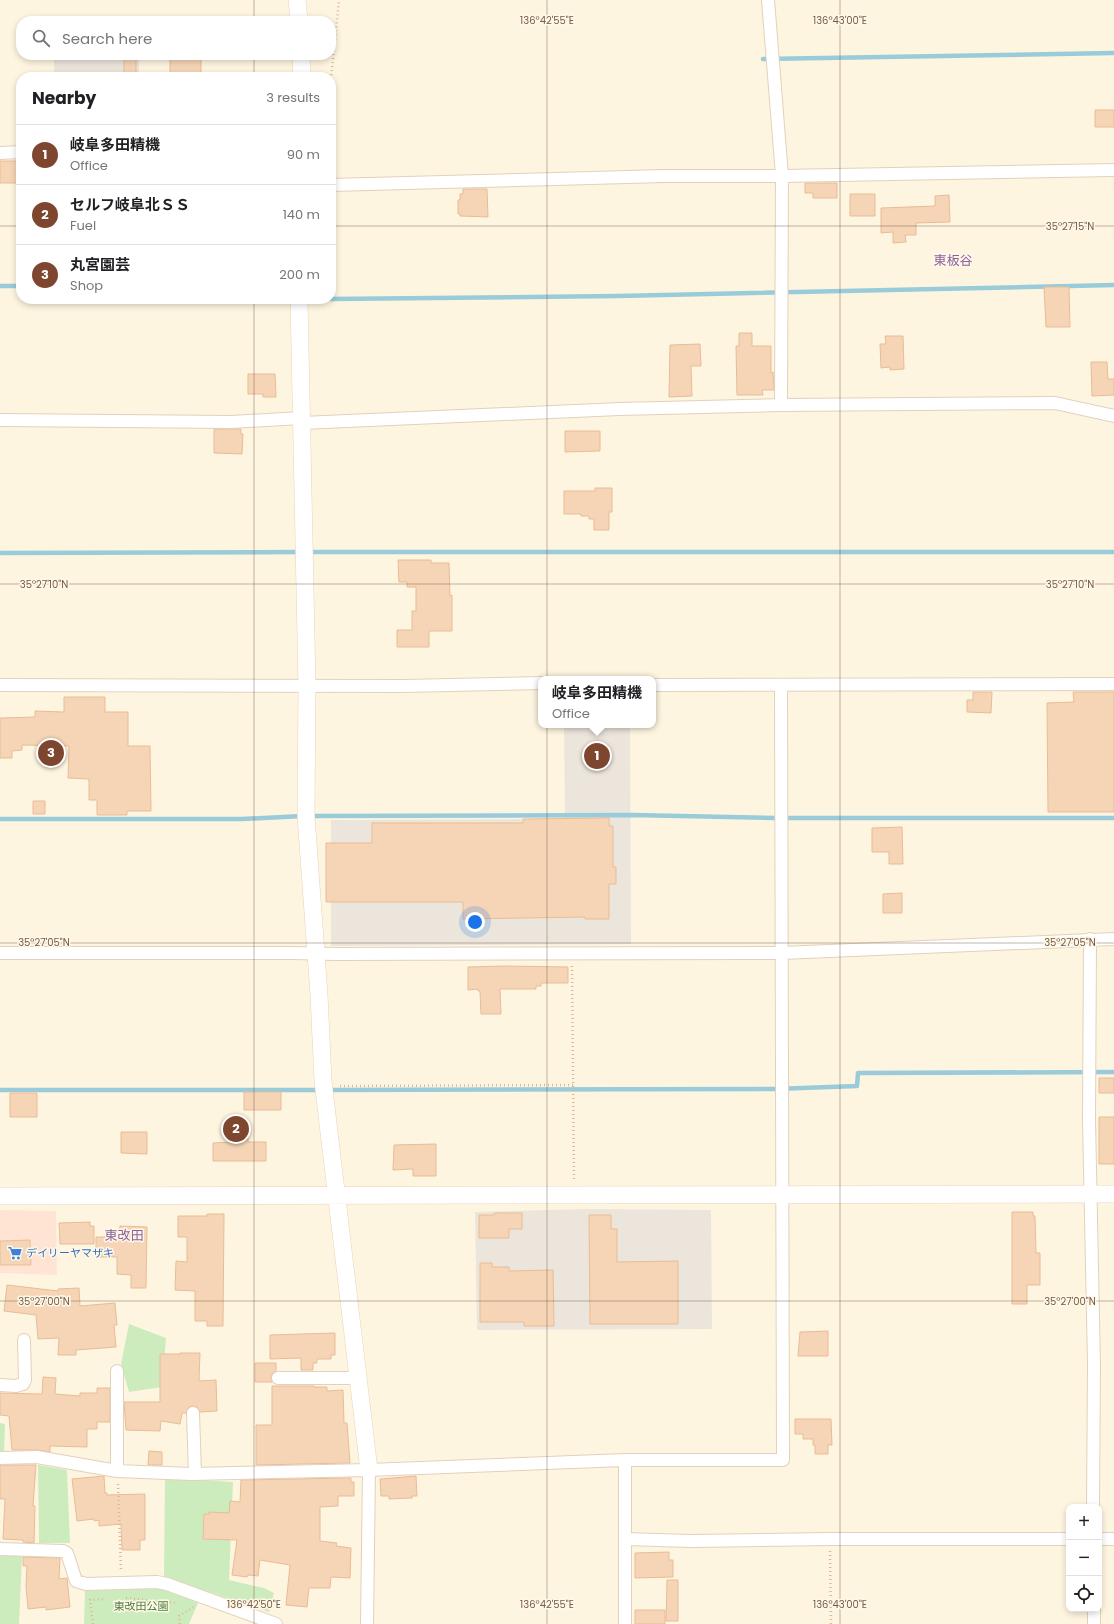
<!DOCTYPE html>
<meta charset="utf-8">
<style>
body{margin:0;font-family:Poppins,"Noto Sans JP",sans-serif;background:#f6f6f6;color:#202124}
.controls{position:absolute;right:12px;bottom:12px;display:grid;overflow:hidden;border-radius:8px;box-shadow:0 2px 6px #0003}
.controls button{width:36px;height:36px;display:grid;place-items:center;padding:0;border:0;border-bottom:1px solid #e0e0e0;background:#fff;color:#202124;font:20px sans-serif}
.you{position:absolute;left:475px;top:922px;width:14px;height:14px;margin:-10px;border:3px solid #fff;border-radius:50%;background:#1a73e8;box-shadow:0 0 0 6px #1a73e833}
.badge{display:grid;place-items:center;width:26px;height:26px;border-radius:50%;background:#7e462f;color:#fff;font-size:13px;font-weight:700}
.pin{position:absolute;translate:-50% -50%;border:2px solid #fff;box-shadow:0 1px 4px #0006}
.popup{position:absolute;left:538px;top:676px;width:118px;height:52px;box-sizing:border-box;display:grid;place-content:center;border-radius:8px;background:#fff;filter:drop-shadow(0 1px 3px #0005);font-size:13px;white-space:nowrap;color:#757577}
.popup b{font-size:15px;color:#202124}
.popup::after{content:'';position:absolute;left:50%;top:100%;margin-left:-8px;border:8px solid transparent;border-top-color:#fff}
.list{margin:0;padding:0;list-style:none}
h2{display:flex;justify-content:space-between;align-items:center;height:52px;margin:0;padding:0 16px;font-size:17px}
h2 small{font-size:13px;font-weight:400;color:#757577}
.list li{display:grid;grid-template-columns:26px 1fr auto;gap:12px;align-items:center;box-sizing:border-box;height:60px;padding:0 16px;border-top:1px solid #e0e0e0}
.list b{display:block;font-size:15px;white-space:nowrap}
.list p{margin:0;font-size:13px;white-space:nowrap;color:#757577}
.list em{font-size:13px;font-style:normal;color:#757577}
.icon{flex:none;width:22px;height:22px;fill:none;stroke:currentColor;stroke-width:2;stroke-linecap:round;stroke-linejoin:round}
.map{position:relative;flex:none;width:1114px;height:1624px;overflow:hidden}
.search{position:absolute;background:#fff;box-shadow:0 2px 6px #0003;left:16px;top:16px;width:320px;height:44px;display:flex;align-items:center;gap:10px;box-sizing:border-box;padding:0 14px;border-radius:16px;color:#757577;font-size:15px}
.panel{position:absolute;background:#fff;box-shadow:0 2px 6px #0003;left:16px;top:72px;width:320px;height:232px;border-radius:16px}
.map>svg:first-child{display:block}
.commercial{fill:#ffe4d3}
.industrial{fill:#ece5dc}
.green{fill:#cdecbe}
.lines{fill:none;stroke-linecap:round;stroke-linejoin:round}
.stream{stroke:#99cbdb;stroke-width:4.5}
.building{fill:#f5d5b6;stroke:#e9bc95}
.street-casing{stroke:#e2d1bc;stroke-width:14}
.secondary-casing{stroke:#e8d3b9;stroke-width:18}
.path{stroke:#dab899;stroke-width:2.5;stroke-dasharray:1 3;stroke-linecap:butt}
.street{stroke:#fff;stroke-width:12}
.secondary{stroke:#fff;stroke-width:17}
.ticks{fill:none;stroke:#765b46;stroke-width:1;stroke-opacity:0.45}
.labels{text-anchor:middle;stroke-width:3;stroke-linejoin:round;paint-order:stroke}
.shop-label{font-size:11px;fill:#366cbe;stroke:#fff8e8;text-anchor:start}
.park-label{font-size:11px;fill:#4b7d3d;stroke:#fff8e8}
.quarter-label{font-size:13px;fill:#8c619a;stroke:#fff8e8}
.ticks-label{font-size:10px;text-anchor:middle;fill:#765b46;stroke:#fff8e8;stroke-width:3;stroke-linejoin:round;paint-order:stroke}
</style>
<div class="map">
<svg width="1114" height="1624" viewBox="0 0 1114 1624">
<rect width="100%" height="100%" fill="#fef5e0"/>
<!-- commercial -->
<path class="commercial" d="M0 1210 56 1211 57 1275 0 1273Z"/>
<!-- industrial -->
<path class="industrial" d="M54 19 140 21H54Z
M54 55H139V77H54Z
M564 725H630L631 944 331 946V820L565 819Z
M587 1209 711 1210 712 1329 477 1330 475 1212Z"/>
<!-- green -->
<path class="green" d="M129 1324 166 1338 162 1387 129 1392 121 1364Z
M0 1423 5 1424 4 1453H0Z
M38 1465 67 1470 70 1543H39Z
M165 1478 233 1482 229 1580 264 1588 274 1593 269 1612 164 1577Z
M0 1555 22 1556 19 1624H0Z
M168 1588 198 1603 189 1624H84L85 1590Z"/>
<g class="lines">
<!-- stream -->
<path class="stream" d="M763 59 1114 53
M0 286H21
M331 299 618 296 1114 285
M308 552H1114
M0 553 300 552
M310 816 633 815 775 818H1114
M0 819H242L302 816
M0 1090H320
M328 1090 775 1089 857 1086 858 1073 1114 1072"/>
</g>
<!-- building -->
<path class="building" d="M170 55H201V74H198V77H170Z
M124 58H136V77H124Z
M1095 110H1114V127H1095Z
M0 161H21V183H0Z
M805 183H837V198H813V193H805Z
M463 189H487L488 217 460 216V214H458V200H460V194H463Z
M850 194H875V216H850Z
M949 195 950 222 916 223V235H905L906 242 893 243V232L881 233V208L935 206V196Z
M1044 287H1069L1070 327H1046Z
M739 333H752V346H771V373L773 372 774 390H762L763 395H737L736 346H739Z
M885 336H903L904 369 890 370V367L881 368 880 344H886Z
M700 344 701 366H691L692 396 669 397 670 345Z
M1091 362H1107L1108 379H1114V395L1092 396Z
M248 374H275L276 397H263V394H248Z
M214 429H241V434H243L242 454 214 453Z
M565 431H600V451L565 452Z
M595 488H612V512H609V530H594V519H589V516H581V514H564V491H595Z
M398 560H431V563H449L450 596 452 595V631H429V647H397V630H412V611H416V587H407V582H399Z
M973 692H992L991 713 967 712V700H973Z
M1073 692H1114V812H1048L1047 703 1074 702Z
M64 697H105V712H128V746H150L151 811H127V815H97V800H89V779L68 778 69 746 22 745V750L12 751V758H0V718L35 717V711L64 712Z
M33 801H45V814H33Z
M609 818V826H613V867H616V884H609V919H585V917L463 919V902H326V843H372V823H523V819Z
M902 827 903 864H889V852H872V828Z
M902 893V913H883V894Z
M505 966 568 967V983H541V986H536V989H500L501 1014H481L480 991H478V989L468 990V967Z
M1099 1078H1114V1093H1099Z
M244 1092H281V1110H244Z
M10 1093H37V1117H10Z
M1099 1117H1114V1164H1099Z
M235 1125H248V1142H266V1161H213V1143L235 1142Z
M121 1132H147V1154L121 1153Z
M436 1144V1176H413V1169L393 1170 394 1145Z
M1012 1212H1033V1216H1035L1036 1253H1040V1285H1027V1304H1012Z
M494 1213H522V1229H509V1238H479V1215H494Z
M207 1214H224L223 1326H207V1321H195V1291L175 1290 176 1261 187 1262V1237H178V1216H207Z
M589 1215H611V1229H617V1262L678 1261V1324H590Z
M90 1222V1226H94V1244H60L59 1223Z
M120 1226 147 1227 146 1288H131V1275L117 1274V1257H96V1237H118Z
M30 1240 31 1265H0V1241Z
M480 1263H492V1267H509V1271L553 1270 554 1326H524V1322H480Z
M7 1285 58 1291V1289L79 1288 80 1306 115 1303 117 1325H114L116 1347 76 1350V1355H58L59 1338 38 1339 36 1315 4 1311Z
M828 1331V1356H798L800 1332Z
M335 1333V1355H331V1359H317V1363H313V1370H301V1358L270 1359V1335Z
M180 1353H200L199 1381 216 1380 217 1411 200 1412 197 1407 192 1406 189 1407 186 1413H182L180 1424 161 1421 160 1431 126 1430 124 1402H160V1354H180Z
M255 1363H276V1371L272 1374 271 1378 272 1382H255Z
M43 1377 56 1378 55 1394 80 1396V1393H97V1388H110V1422H97V1429H87V1447L50 1446V1452L37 1450H12L9 1416 0 1415V1393L42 1394Z
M272 1386H314V1387H327V1391L343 1390 344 1423H347L350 1463 256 1465V1425H272Z
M795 1419H831L832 1445H828V1454H815V1445H813V1439H803V1434H795Z
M149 1451 162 1452V1465H148Z
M0 1465H36L33 1506H35L34 1543 23 1542V1540L3 1539 5 1499H0Z
M104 1476 105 1493H107V1495L145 1494V1540H140V1550H122L121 1524 99 1526V1520L94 1521V1519L77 1521 72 1479Z
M416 1476 417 1496H412V1498L389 1499V1496H381L380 1479Z
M351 1478V1482H354V1496H338V1506L320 1507V1541L337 1543 336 1546 351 1548 350 1578 331 1577 330 1588H309L307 1607 286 1605 290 1565 260 1560 258 1576 248 1575 247 1577 232 1575 237 1540 203 1539 204 1514H209V1512L229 1513 230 1501 240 1502 241 1480Z
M669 1552V1560H673V1577L635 1578V1553Z
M23 1557 60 1558 59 1579 67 1578 70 1607 46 1610V1607L28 1609 26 1587 27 1566H23Z
M667 1580H678V1621H666Z
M635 1610H665V1624H635Z"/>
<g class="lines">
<defs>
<path id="street" d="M768 0 782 176 781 405
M0 153 21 152
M331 185 664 176H782L1114 170
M0 420 231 422 302 418
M302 423 619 409 781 405 1055 403 1114 416
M0 685 404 686 541 683
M653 685 1114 684
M1090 939 1089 1120 1094 1365 1093 1507
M0 953H292L336 954 782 953 1114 939
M117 1371V1471
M278 1378H358
M0 1385 16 1386 23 1384 25 1380 24 1340
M193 1413 195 1474
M0 1458 37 1457 117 1471 192 1474 369 1470 625 1460H783L781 686
M625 1539 690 1541 830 1539H1069
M1099 1539H1114
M0 1549 63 1551 67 1553 76 1581 86 1584 157 1582 167 1584 276 1624
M1094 1609V1624
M367 1624 369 1470
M625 1624V1460"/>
<path id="secondary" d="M297 0 299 21
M301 55 302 77
M299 299 307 686 306 816 319 995 323 1081 369 1470
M0 1196 1114 1194"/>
</defs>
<!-- street casing -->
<use href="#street" class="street-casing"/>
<!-- secondary casing -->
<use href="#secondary" class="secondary-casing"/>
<!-- path -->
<path class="path" d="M331 79 339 0
M572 966 574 1179
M340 1086 573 1085
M118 1484 121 1571
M830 1551 831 1624
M126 1598 176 1603
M93 1624 90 1600 103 1599
M180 1624 179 1616 194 1607"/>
<!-- street -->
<use href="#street" class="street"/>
<!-- secondary -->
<use href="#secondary" class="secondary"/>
</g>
<!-- ticks -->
<path class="ticks" d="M254 0V21M547 0V1624M840 0V1624M254 55V77M0 226H21M331 226H1114M254 299V1624M0 584H1114M0 943H1114M0 1301H1114"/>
<!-- icons -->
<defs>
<symbol id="supermarket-bare" viewBox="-9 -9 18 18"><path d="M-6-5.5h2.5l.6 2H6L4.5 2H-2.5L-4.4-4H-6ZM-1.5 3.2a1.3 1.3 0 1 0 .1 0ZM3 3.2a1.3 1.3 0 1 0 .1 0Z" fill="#3f7fe0" stroke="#fff8e8" stroke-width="2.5" paint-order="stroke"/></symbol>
</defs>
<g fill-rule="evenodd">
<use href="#supermarket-bare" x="5" y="1243" width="20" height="20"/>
</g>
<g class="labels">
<!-- shop labels -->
<g class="shop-label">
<text x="26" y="1257">デイリーヤマザキ</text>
</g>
<!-- park labels -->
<g class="park-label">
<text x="141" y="1610">東改田公園</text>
</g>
<!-- quarter labels -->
<g class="quarter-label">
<text x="953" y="265">東板谷</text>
<text x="124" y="1240">東改田</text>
</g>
</g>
<g class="ticks-label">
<text x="547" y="24">136°42'55"E</text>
<text x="840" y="24">136°43'00"E</text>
<text x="1070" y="230">35°27'15"N</text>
<text x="44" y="588">35°27'10"N</text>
<text x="1070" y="588">35°27'10"N</text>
<text x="44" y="946">35°27'05"N</text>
<text x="1070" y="946">35°27'05"N</text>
<text x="44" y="1305">35°27'00"N</text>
<text x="1070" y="1305">35°27'00"N</text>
<text x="254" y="1608">136°42'50"E</text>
<text x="547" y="1608">136°42'55"E</text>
<text x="840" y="1608">136°43'00"E</text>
</g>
</svg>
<div class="controls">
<button>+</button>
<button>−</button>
<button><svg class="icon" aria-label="locate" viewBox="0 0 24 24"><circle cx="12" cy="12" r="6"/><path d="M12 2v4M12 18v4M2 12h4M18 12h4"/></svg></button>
</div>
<div class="you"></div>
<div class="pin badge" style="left:597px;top:756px">1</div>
<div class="popup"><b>岐阜多田精機</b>Office</div>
<div class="pin badge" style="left:236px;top:1129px">2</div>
<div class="pin badge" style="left:51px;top:753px">3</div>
<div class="search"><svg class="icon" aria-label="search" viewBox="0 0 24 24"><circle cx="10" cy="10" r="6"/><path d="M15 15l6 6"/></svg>Search here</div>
<section class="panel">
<h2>Nearby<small>3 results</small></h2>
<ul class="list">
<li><span class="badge">1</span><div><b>岐阜多田精機</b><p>Office</p></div><em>90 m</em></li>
<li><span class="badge">2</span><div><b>セルフ岐阜北ＳＳ</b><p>Fuel</p></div><em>140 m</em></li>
<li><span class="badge">3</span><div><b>丸宮園芸</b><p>Shop</p></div><em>200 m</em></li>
</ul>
</section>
</div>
